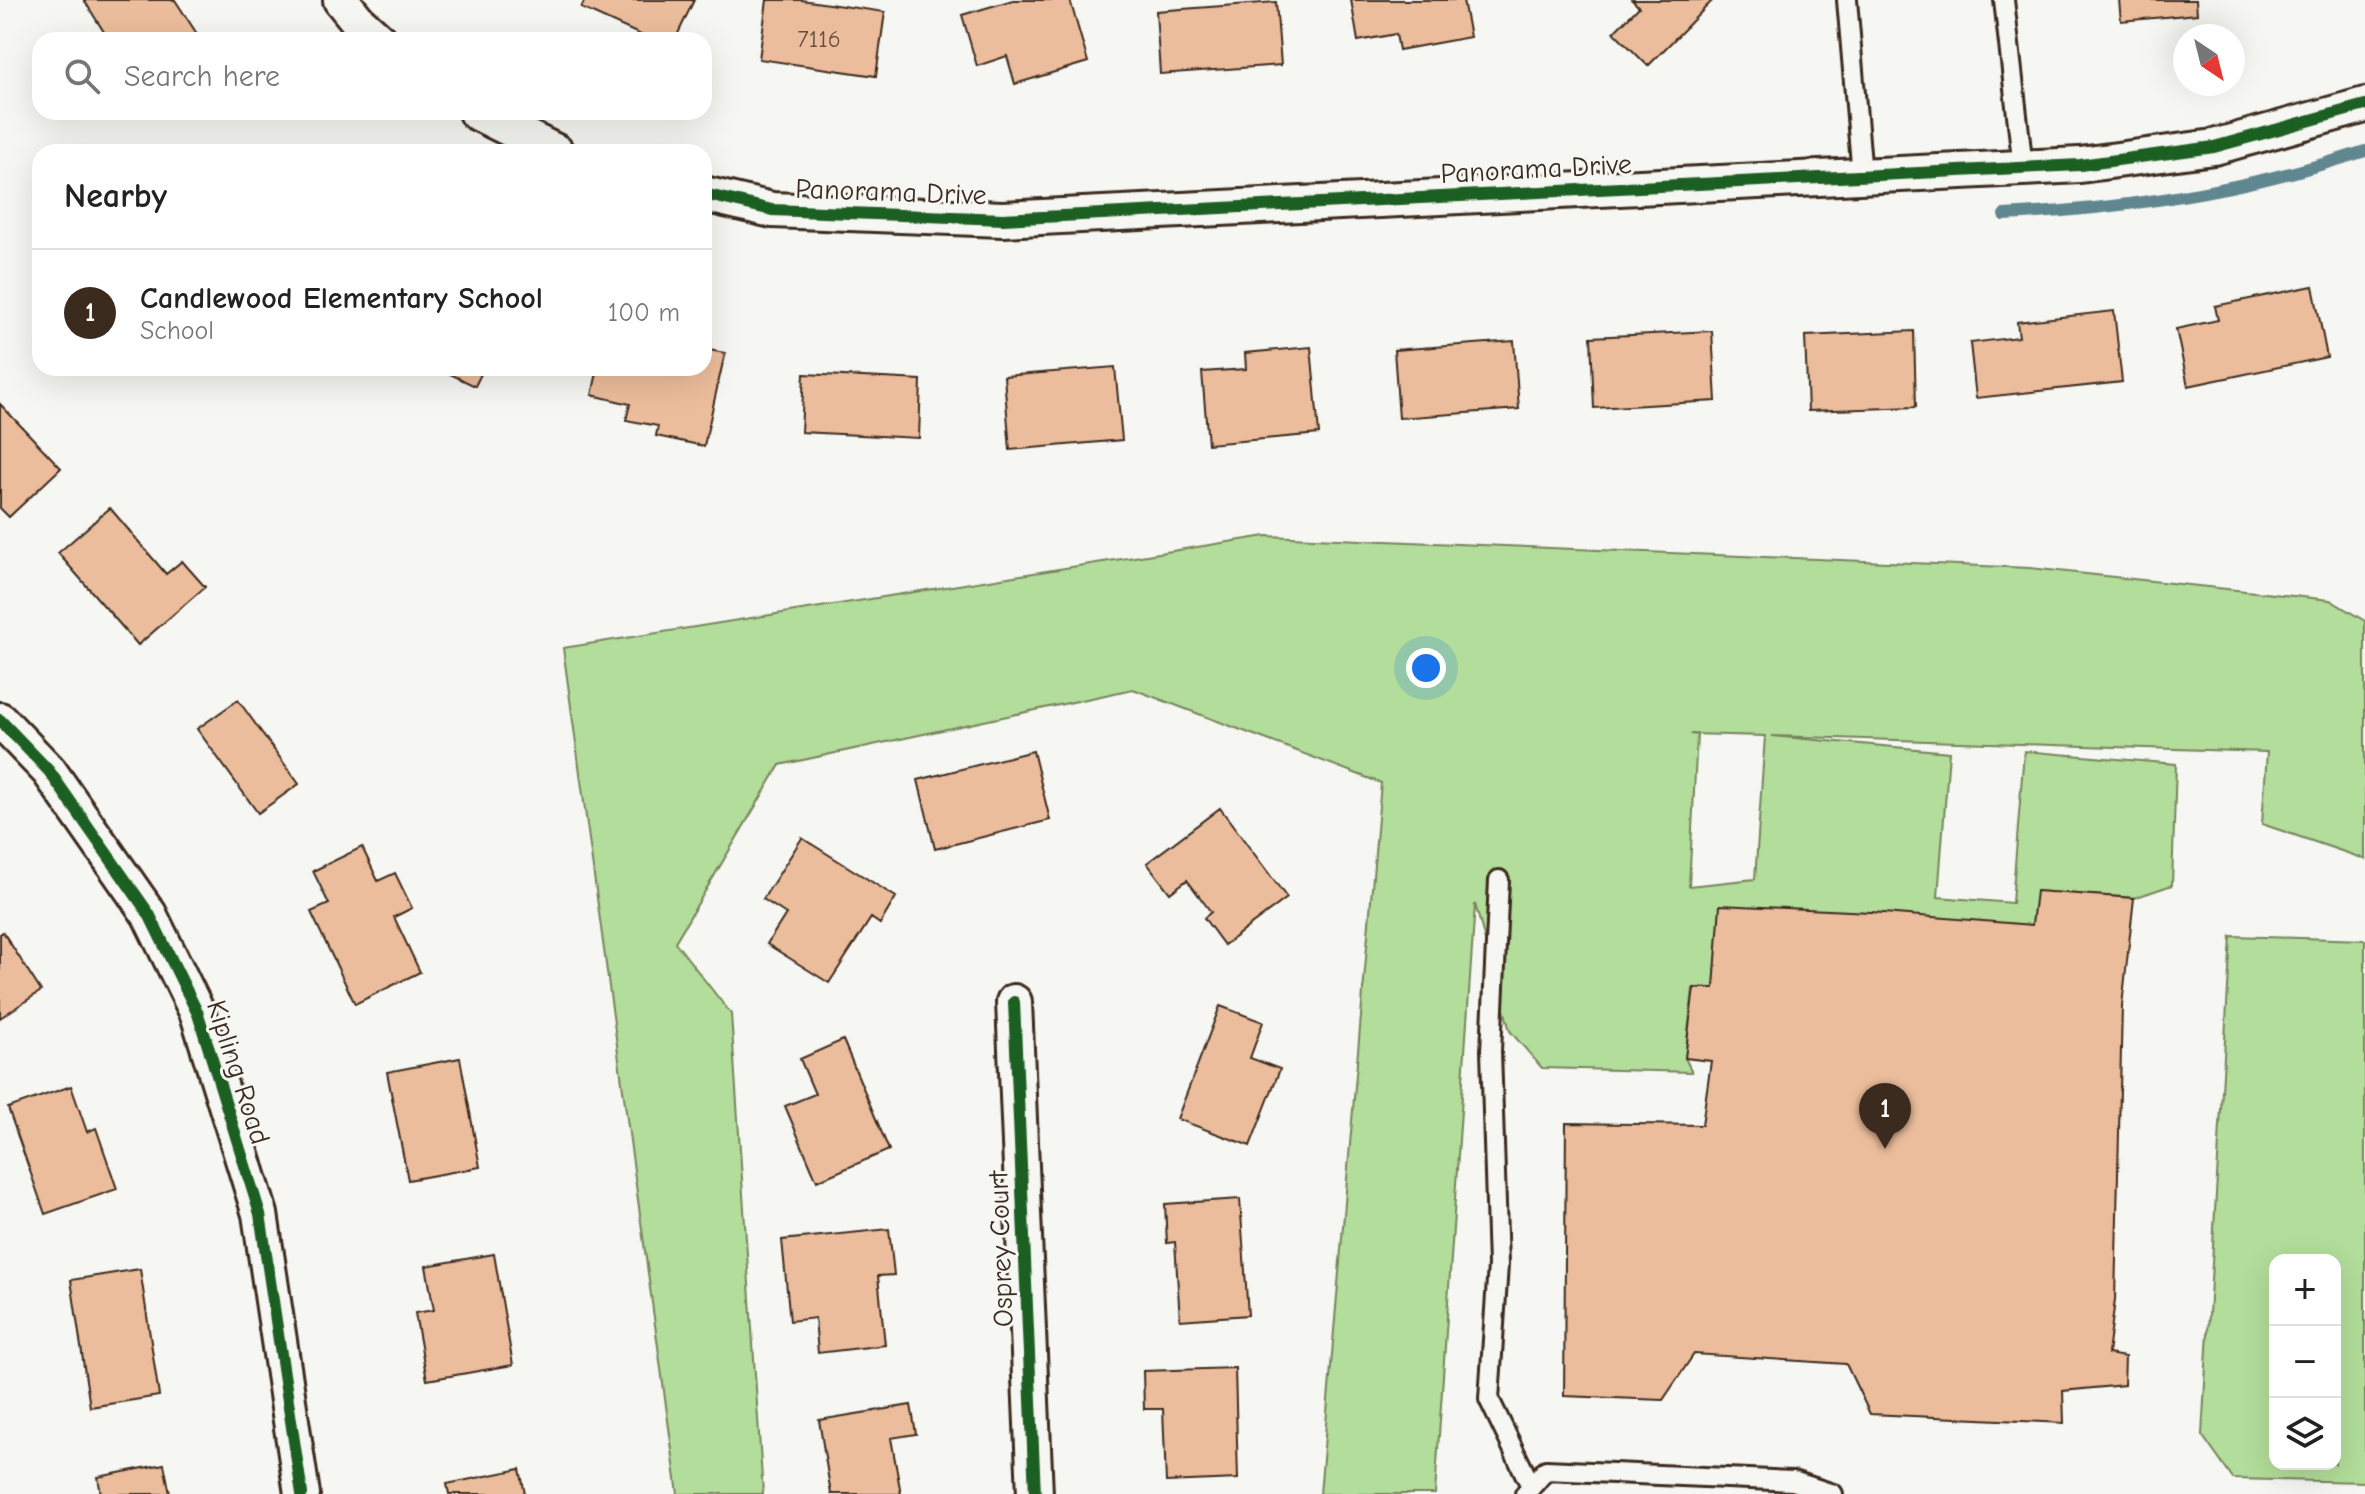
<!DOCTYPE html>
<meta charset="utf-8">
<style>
body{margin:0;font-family:"Comic Neue",sans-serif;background:#f2f2f2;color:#222}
.controls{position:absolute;right:24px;bottom:24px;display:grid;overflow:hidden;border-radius:16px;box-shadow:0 8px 32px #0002}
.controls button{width:72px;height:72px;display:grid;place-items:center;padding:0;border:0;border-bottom:2px solid #e0e0e0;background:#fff;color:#222;font:40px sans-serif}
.compass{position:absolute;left:2173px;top:24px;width:72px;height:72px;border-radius:50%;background:#fff;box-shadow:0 8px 32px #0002;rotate:145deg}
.you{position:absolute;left:1426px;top:668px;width:28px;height:28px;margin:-20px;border:6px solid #fff;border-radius:50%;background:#1a73e8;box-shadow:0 0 0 12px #1a73e833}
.badge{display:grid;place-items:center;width:52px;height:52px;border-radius:50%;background:#3b2a1e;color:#fff;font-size:26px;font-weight:700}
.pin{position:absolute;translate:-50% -66px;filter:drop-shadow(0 2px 4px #0008)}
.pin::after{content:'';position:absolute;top:42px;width:28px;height:24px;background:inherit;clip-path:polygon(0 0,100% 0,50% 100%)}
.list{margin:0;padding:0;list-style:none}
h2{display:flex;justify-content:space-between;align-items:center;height:104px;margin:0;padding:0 32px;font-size:34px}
h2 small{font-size:26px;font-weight:400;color:#767676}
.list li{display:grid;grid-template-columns:52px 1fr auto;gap:24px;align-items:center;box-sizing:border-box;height:128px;padding:0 32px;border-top:2px solid #e0e0e0}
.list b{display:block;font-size:30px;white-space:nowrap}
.list p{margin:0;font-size:26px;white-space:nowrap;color:#767676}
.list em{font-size:26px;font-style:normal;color:#767676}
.icon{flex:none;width:44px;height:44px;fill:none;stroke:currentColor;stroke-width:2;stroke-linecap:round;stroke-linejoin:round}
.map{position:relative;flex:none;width:2365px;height:1494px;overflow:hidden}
.search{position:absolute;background:#fff;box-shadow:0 8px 32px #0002;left:32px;top:32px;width:680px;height:88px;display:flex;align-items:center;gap:20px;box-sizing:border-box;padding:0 28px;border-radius:24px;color:#767676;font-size:30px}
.panel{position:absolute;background:#fff;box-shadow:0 8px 32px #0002;left:32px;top:144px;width:680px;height:232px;border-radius:24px}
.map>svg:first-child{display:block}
.green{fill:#b2dd9a;stroke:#76845c;stroke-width:2;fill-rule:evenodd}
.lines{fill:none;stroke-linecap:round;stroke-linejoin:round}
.stream{stroke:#61878f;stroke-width:12}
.building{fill:#ecbd9c;stroke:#3b2a1e;stroke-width:2}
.lane-casing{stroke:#3b2a1e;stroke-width:24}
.street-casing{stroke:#3b2a1e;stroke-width:40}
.lane{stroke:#f6f6f2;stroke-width:18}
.street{stroke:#f6f6f2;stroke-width:34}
.cycleway-casing{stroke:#f6f6f2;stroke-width:17}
.cycleway{stroke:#1b5e20;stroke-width:12}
.labels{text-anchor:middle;stroke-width:6;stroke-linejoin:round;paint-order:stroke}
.number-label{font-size:24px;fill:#674f3e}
.street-label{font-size:28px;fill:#3b2a1e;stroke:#f6f6f2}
</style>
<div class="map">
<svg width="2365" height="1494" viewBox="0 0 2365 1494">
<rect width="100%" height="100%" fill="#f6f6f2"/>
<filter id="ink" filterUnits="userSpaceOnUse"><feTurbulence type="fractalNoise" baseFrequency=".0125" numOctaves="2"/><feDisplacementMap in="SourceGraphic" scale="16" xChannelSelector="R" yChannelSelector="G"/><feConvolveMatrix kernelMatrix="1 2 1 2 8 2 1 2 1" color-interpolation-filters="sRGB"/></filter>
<g filter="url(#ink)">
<!-- green -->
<path class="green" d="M1266 536 2030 568 2330 600 2365 621V859L2262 824 2267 752 1772 736 1949 752 1938 897 2012 903 2024 751 2176 764 2172 885 2134 898 2037 891 2032 925 1721 906 1714 988 1693 989 1685 1058 1692 1072 1542 1068 1510 1031 1475 904 1435 1494H1320L1381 783 1133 689 780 765 675 942 731 1014 763 1494H678L563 648ZM1690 734 1765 736 1755 879 1689 886 1697 735Z
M2231 936 2365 940V1482L2233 1479 2202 1435ZM2275 1260H2335V1464H2275Z"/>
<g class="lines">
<!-- stream -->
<path class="stream" d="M2004 215C2127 209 2248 190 2365 151"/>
</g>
<!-- building -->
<path class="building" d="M84 0H175L201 40H109Z
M585 0H694L675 40H652L581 8Z
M767 0H801L885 12 876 76 759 59Z
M1013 0H1070L1088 62 1015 84 1007 56 977 66 962 15Z
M1351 0H1463L1470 37 1399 50 1396 34 1358 41Z
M1632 0H1713L1648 66 1614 32 1639 7Z
M2119 0H2196L2197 14 2121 21Z
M1276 2 1281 65 1160 74 1156 11Z
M2313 286 2327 357 2188 386 2176 329 2218 320 2215 306Z
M2114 311 2122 382 1976 398 1970 343 2019 337 2017 322Z
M1712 331 1716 401 1594 408 1591 337Z
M1914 331 1916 407 1808 411 1805 336Z
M1514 341 1519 409 1399 418 1394 350Z
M1311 347 1319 434 1208 444 1202 372 1246 369 1245 353Z
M704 349 725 353 704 446 656 436 658 426 626 420 630 404 592 395 598 368H704Z
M1115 367 1122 440 1010 450 1004 376Z
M423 368H484L475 386 440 369 437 375Z
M804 374 921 380 919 438 801 432Z
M0 404 61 468 9 517 0 508Z
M110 508 166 574 182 561 205 587 138 645 58 553Z
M238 700 299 784 258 813 197 729Z
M1033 751 1050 820 935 849 918 780Z
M1220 808 1287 898 1224 945 1204 918 1211 912 1187 880 1170 893 1147 863Z
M802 838 896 897 880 924 871 918 829 983 767 944 786 914 763 899Z
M362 847 378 881 395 873 412 908 394 917 420 972 355 1004 311 912 329 904 313 871Z
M2036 891 2134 898 2122 1006 2115 1300 2108 1354 2125 1357 2124 1385 2063 1391 2064 1423 1870 1414 1846 1364 1694 1354 1663 1400 1564 1396 1566 1123 1702 1125 1711 1061 1685 1058 1694 988H1714L1720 905 1871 912 2032 925Z
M3 932 41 991 0 1018V934Z
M1220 1006 1263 1022 1250 1058 1280 1069 1250 1146 1177 1119Z
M843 1040 889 1150 817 1181 785 1106 815 1094 800 1059Z
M460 1058 480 1167 408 1180 387 1072Z
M71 1086 87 1132 96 1128 117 1189 45 1214 8 1108Z
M1240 1199 1248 1315 1180 1320 1175 1242 1167 1243 1165 1204Z
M889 1229 894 1275 878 1276 885 1345 818 1353 815 1318 790 1321 782 1240Z
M494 1254 513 1365 427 1380 415 1313 434 1310 426 1266Z
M140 1269 159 1396 90 1407 71 1280Z
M1235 1368 1238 1479 1166 1482 1163 1409H1144L1143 1371Z
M911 1405 916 1434 891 1438 901 1494H831L819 1420Z
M164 1464 170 1494H101L98 1477Z
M520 1469 525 1494H449L447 1484Z"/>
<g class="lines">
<defs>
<path id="lane" d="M1847 0 1862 176
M2004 0 2023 168
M1499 880 1491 1051 1498 1265 1489 1399 1531 1486
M1525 1494 1546 1470 1793 1481 1833 1494"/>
<path id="street" d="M341 0 358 21 379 40
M476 112 556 152
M704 194 772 210 1003 219 2080 165 2214 147 2365 105
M0 720 49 771 149 914 198 1014 260 1214 302 1494
M1014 1002 1035 1494"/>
</defs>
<!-- lane casing -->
<use href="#lane" class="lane-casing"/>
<!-- street casing -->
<use href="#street" class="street-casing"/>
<!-- lane -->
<use href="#lane" class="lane"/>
<!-- street -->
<use href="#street" class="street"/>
<defs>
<path id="cycleway" d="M704 194 772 210 1003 219 2080 165 2214 147 2365 105
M0 720 49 771 149 914 198 1014 260 1214 302 1494
M1014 1002 1035 1494"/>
</defs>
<!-- cycleway casing -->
<use href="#cycleway" class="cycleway-casing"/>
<!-- cycleway -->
<use href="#cycleway" class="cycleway"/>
</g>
</g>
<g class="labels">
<!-- number labels -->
<g class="number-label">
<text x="819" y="47">7116</text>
</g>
<!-- street labels -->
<g class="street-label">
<text transform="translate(1536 168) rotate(-3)" y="10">Panorama Drive</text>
<text transform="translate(891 191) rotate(2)" y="10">Panorama Drive</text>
<text transform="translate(239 1072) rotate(72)" y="10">Kipling Road</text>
<text transform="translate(1000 1249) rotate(-92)" y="10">Osprey Court</text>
</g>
</g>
</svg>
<div class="controls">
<button>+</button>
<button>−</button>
<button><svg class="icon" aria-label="layers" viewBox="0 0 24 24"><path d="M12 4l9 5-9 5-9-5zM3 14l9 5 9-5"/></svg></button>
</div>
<svg class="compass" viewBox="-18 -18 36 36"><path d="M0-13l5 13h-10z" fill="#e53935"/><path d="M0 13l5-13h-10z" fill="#767676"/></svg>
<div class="you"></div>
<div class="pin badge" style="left:1885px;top:1149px">1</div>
<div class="search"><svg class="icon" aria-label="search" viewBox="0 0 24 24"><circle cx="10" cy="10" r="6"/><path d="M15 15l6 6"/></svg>Search here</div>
<section class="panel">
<h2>Nearby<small></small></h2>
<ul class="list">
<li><span class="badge">1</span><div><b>Candlewood Elementary School</b><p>School</p></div><em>100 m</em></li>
</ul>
</section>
</div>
